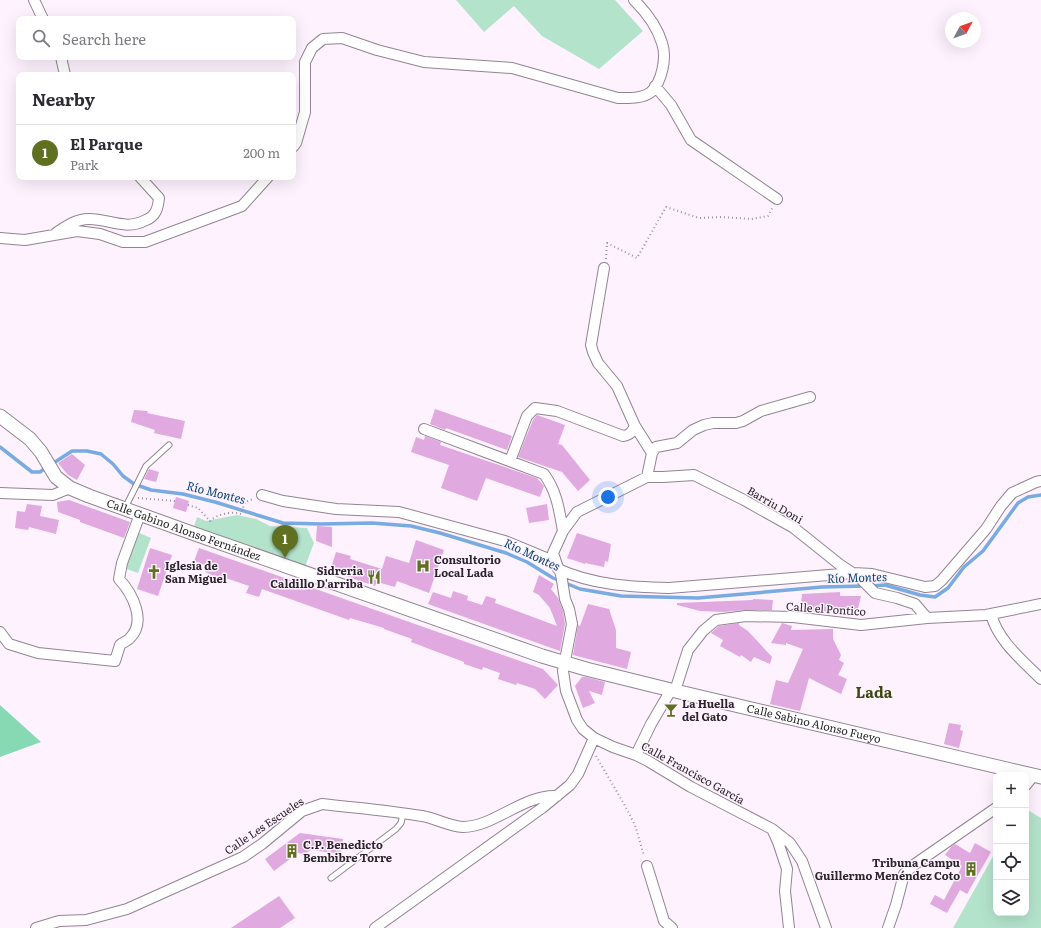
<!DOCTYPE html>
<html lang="en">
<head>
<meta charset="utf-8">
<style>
	:root { --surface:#fff; --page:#f2f2f3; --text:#2b2b33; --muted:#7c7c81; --line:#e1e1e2; --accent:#5f7120 }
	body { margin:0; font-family:Literata,serif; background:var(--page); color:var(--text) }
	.controls { position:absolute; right:12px; bottom:12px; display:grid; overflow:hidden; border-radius:8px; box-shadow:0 4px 16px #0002 }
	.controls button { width:36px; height:36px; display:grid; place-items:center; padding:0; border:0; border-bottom:1px solid var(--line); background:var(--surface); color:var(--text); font:20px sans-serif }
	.compass { position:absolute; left:945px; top:12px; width:36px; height:36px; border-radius:50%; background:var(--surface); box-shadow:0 4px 16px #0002; rotate:49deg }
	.you { position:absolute; left:608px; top:497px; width:14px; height:14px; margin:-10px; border:3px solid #fff; border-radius:50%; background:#1a73e8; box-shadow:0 0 0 6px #1a73e833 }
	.badge { display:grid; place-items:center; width:26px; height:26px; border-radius:50%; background:var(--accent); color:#fff; font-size:13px; font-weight:700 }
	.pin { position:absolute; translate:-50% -33px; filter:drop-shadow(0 1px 2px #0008) }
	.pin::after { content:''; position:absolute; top:21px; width:14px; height:12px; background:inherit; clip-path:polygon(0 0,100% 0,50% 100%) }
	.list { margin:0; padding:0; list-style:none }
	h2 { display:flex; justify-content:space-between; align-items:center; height:52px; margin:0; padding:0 16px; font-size:17px }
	h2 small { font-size:13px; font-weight:400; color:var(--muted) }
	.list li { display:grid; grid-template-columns:26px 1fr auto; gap:12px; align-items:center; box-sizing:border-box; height:56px; padding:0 16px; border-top:1px solid var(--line) }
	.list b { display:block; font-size:15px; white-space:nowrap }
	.list p { margin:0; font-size:13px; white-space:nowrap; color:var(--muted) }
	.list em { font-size:13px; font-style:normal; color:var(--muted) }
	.icon { flex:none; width:22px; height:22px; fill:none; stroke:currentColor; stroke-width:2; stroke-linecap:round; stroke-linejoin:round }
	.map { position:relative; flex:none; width:1041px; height:928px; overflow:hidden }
	.search { position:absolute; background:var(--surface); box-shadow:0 4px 16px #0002; left:16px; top:16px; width:280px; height:44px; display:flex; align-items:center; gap:10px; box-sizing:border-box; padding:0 14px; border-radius:8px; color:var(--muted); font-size:15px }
	.panel { position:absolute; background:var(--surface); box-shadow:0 4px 16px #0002; left:16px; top:72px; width:280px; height:108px; border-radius:8px }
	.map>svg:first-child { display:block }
</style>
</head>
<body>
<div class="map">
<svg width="1041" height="928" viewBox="0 0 1041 928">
	<rect width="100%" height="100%" fill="#fef2fe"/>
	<path fill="#b4e3cc" d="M456,0H615L643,31L599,69L542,36L514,6L484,32Z
		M237,515L256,519L270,526L307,528L314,543L303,572L192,533L197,517L206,521Z
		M137,532L151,538L138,573L124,568Z
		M1026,809L1041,818V928H953L996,851V913H1026Z"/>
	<path fill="#87d9b4" d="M0,705L41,742L0,757Z"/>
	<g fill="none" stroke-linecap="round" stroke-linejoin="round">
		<path stroke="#77abe1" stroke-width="3.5" d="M0,447L32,472H40L47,467
			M52,464L72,451H87L101,454L113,464L123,476L134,484L151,490L183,494L215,502L283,523L321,524L372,523L411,526L440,533L506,553L527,562L553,578L580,589L621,596L698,598L822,587L865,586
			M871,586L885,585L920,595L935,597L948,588L964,567L983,551L1018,503L1028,497L1041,495"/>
	</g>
	<path fill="#e0a9df" d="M435,409L512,436L507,450L446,428L445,430L430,424Z
		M134,410L148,411L147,413L185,421L181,439L154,433L155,430L131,422Z
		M537,415L565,425L558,444L562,445L590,480L578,491L562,472L518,457L533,420Z
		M425,436L441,442L440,445L537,478L544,486L540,497L486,478L477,501L441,488L449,465L411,452L416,437L424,440Z
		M72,454L85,465L77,480L68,475L58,463Z
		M149,469L159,472L156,482L144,479Z
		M176,497L189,501L186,512L173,508Z
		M69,500L130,522L124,538L80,522V520L58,512L57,502Z
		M27,504L42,506L40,516L59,520L56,534L29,527L28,530L15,528L17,511L25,512Z
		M547,504L549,520L529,523L526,508Z
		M317,526L332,527V547L316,541Z
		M577,533L611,544L608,562L605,561L604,567L585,563V564L567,558Z
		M416,540L444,550L429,593L397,581L395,587L377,582L375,586L330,571L336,552L351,556L350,559L382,569L386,556L409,563Z
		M150,548L172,555L158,596L137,589Z
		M199,548L543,669L558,685L545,699L535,689L517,683L516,685L498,679L500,673L483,667L482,670L464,664V662L411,642L412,639L384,629V628L350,618L349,620L262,589L259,597L246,593L249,586L220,576L219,578L205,572L207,566L194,561Z
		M539,575L554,584L551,589L558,598L563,611L565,624L560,651L428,604L433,592L451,598L453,591L468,596L467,600L482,605L486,596L496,599L495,603L557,626L550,608L539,595L533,592Z
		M840,592V596H861L857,613L800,611L802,594Z
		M753,599L773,600L772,610H746L724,612L700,611L677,605V603L753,600Z
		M588,604L609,609L616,630V648L631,652L627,669L573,655L578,625L580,626Z
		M739,623V625L748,631L772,657L770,664L754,657L751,662L741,655L740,657L720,646L723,640L711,633L719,626Z
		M782,623L792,626L791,630L833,629V639L841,655L839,660L844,663L838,675L847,679L841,694L809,678L800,711L770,704L776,680L788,683L803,649L786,643V645L771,643Z
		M582,677H586L605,682L602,695L589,691L595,703L583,708L575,686Z
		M949,723L961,725L960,730L963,731L959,748L944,744Z
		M300,833L343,839L341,854L311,850L305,854L298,853L274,871L265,859Z
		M975,843L991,852L967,894L960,890L947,913L930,904L935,895L944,900L962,866L945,855L951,847L955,844L970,853Z
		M279,896L295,918L280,928H231Z"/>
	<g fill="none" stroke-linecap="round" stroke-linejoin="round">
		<defs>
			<path id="service" d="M125,508L146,466L169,445
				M331,878L396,829L401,823L403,814"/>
			<path id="minor" d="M34,0L43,19
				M61,57L65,75
				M655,86L671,105L691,140L777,199
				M293,147L296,143L305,112V62L312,48L323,39L342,38L377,50L424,62L512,68L618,98C629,98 642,99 651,92C662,82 667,57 662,43C657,26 646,12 634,0
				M56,233C66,226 76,219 89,219C110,219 125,231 146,220C156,216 158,208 159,198L140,177
				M0,238L25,240L77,231L100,234L123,242H145L242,206L268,177
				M604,268L591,345L593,352L598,363L617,386L635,426L652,453
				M424,429L544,474C557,492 559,509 563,531
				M510,461L527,416L535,408L557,411L623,436C630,435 632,432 635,426
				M647,477L652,453L656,447L677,443L693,430L704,425L713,423H736L743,421L761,411L810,397
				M0,493L53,495L70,488
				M262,495L283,501L336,509L399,512L505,541L556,562
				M558,569C593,585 631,587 669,588L853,573L872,574L925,587L935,586L942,580L986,529L1001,506L1012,493L1036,482L1041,481
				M991,614C998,641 1022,660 1041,679
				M0,632L9,644L38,653L115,661L120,645C123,642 128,641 130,638C147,621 132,593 119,579L122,563L140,514
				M675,691L688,650L703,631L716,620L746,616L793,617L861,625L927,618L986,615L1041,604
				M636,755L651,724L671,690
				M1026,785L1034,775
				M773,831L778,842L787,869L785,891L789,928
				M647,866L664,921L672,928
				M36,928L59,921L86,920L127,909L243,857L262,844L302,811L322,804L331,805C361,808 392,811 422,816C435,818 448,826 463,827C494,827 524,794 557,796
				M375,928L542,808L570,785L578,774L594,738
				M826,928L802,861L790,843L772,829L691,787L648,761L636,755L613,747L594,738L583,729L577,720L566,691L563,671L572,624L569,609L565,599L561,574L557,565L553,553L563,531L577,512L647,477H663L694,475L744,500L794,528L839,564L860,578L875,593L897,598L915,604L927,618
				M888,928L896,905L904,874L915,864L996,808"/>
			<g id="tertiary">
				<path id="s1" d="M0,416L30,439L41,452L56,477L70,488L89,496L192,533L542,656L586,669L671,690L1041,777"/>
			</g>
		</defs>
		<use href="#service" stroke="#928592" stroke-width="7"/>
		<use href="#minor" stroke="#928592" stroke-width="12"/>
		<use href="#tertiary" stroke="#928592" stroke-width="15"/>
		<path stroke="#9b929b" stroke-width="2" stroke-dasharray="1 3" stroke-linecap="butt" d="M606,259L607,243L637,258L666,207L699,218L721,217L752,219L768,216L773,207
			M138,498L175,501
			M188,505L198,508L210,521C217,514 232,511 241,514L245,502L253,499
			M596,756L624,804L635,825L644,856"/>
		<use href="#service" stroke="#fff" stroke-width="5"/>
		<use href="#minor" stroke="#fff" stroke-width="10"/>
		<use href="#tertiary" stroke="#fff" stroke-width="13"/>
	</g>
	<defs>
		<symbol id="hospital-bare" viewBox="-9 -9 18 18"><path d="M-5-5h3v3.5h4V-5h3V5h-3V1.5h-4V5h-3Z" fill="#5f7120" stroke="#fef2fe" stroke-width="2.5" paint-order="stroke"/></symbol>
		<symbol id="church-bare" viewBox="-9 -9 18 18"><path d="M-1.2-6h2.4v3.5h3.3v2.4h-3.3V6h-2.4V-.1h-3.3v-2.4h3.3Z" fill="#5f7120" stroke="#fef2fe" stroke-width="2.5" paint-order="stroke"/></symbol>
		<symbol id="restaurant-bare" viewBox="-9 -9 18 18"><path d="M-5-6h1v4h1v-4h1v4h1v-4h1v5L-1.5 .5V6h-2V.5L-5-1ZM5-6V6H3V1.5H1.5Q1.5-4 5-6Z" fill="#5f7120" stroke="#fef2fe" stroke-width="2.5" paint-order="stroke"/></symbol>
		<symbol id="bar-bare" viewBox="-9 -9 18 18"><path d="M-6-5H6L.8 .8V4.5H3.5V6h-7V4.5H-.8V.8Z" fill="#5f7120" stroke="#fef2fe" stroke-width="2.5" paint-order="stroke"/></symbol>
		<symbol id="building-bare" viewBox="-9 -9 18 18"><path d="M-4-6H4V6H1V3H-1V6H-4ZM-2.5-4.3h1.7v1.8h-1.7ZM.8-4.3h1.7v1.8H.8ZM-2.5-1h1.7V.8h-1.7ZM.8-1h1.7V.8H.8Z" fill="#5f7120" stroke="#fef2fe" stroke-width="2.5" paint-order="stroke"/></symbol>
	</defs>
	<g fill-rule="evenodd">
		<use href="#hospital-bare" x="413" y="556" width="20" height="20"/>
		<use href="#church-bare" x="144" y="562" width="20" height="20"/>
		<use href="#restaurant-bare" x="364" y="567" width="20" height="20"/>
		<use href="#bar-bare" x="661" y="700" width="20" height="20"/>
		<use href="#building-bare" x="282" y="841" width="20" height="20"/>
		<use href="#building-bare" x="961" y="859" width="20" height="20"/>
	</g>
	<g text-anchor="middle" stroke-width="3" stroke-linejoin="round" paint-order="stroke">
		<g font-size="11" fill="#2a252a" stroke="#fef2fe">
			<text transform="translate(775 505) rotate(30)" y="4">Barriu Doni</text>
			<text dy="4" stroke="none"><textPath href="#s1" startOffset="223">Calle Gabino Alonso Fernández</textPath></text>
			<text transform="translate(826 609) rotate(4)" y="4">Calle el Pontico</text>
			<text dy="4" stroke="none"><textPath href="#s1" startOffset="883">Calle Sabino Alonso Fueyo</textPath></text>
			<text transform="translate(693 773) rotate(29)" y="4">Calle Francisco García</text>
			<text transform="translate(264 826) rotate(-34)" y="4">Calle Les Escueles</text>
		</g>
		<g font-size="11" font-weight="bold" fill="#2a252a" stroke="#fef2fe" text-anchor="start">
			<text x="434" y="564">Consultorio<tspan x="434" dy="13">Local Lada</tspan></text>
			<text x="165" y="570">Iglesia de<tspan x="165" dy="13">San Miguel</tspan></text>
			<text x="363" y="575" text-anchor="end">Sidreria<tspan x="363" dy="13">Caldillo D'arriba</tspan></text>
			<text x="682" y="708">La Huella<tspan x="682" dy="13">del Gato</tspan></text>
			<text x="303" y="849">C.P. Benedicto<tspan x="303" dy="13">Bembibre Torre</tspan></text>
			<text x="960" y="867" text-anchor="end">Tribuna Campu<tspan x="960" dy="13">Guillermo Menéndez Coto</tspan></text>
		</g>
		<g font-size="12" font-style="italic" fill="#074475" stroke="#fef2fe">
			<text transform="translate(216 493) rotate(14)" y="4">Río Montes</text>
			<text transform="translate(532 555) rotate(25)" y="4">Río Montes</text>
			<text transform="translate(857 578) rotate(-2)" y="4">Río Montes</text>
		</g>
		<g font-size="15" font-weight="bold" fill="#3b4810" stroke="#fef2fe">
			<text x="874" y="698">Lada</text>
		</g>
	</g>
</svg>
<div class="controls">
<button>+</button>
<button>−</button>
<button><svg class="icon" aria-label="locate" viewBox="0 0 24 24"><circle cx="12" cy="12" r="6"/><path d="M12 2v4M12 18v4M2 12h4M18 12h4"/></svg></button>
<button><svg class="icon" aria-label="layers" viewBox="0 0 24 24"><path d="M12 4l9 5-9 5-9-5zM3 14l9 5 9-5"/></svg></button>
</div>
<svg class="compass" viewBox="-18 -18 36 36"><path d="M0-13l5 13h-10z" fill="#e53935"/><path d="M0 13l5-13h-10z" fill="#7c7c81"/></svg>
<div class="you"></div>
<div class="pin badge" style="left:285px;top:558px">1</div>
<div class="search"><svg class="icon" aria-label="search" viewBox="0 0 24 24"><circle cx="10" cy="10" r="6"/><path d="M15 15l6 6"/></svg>Search here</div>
<section class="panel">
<h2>Nearby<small></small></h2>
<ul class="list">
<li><span class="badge">1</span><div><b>El Parque</b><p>Park</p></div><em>200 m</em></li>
</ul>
</section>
</div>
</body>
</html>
